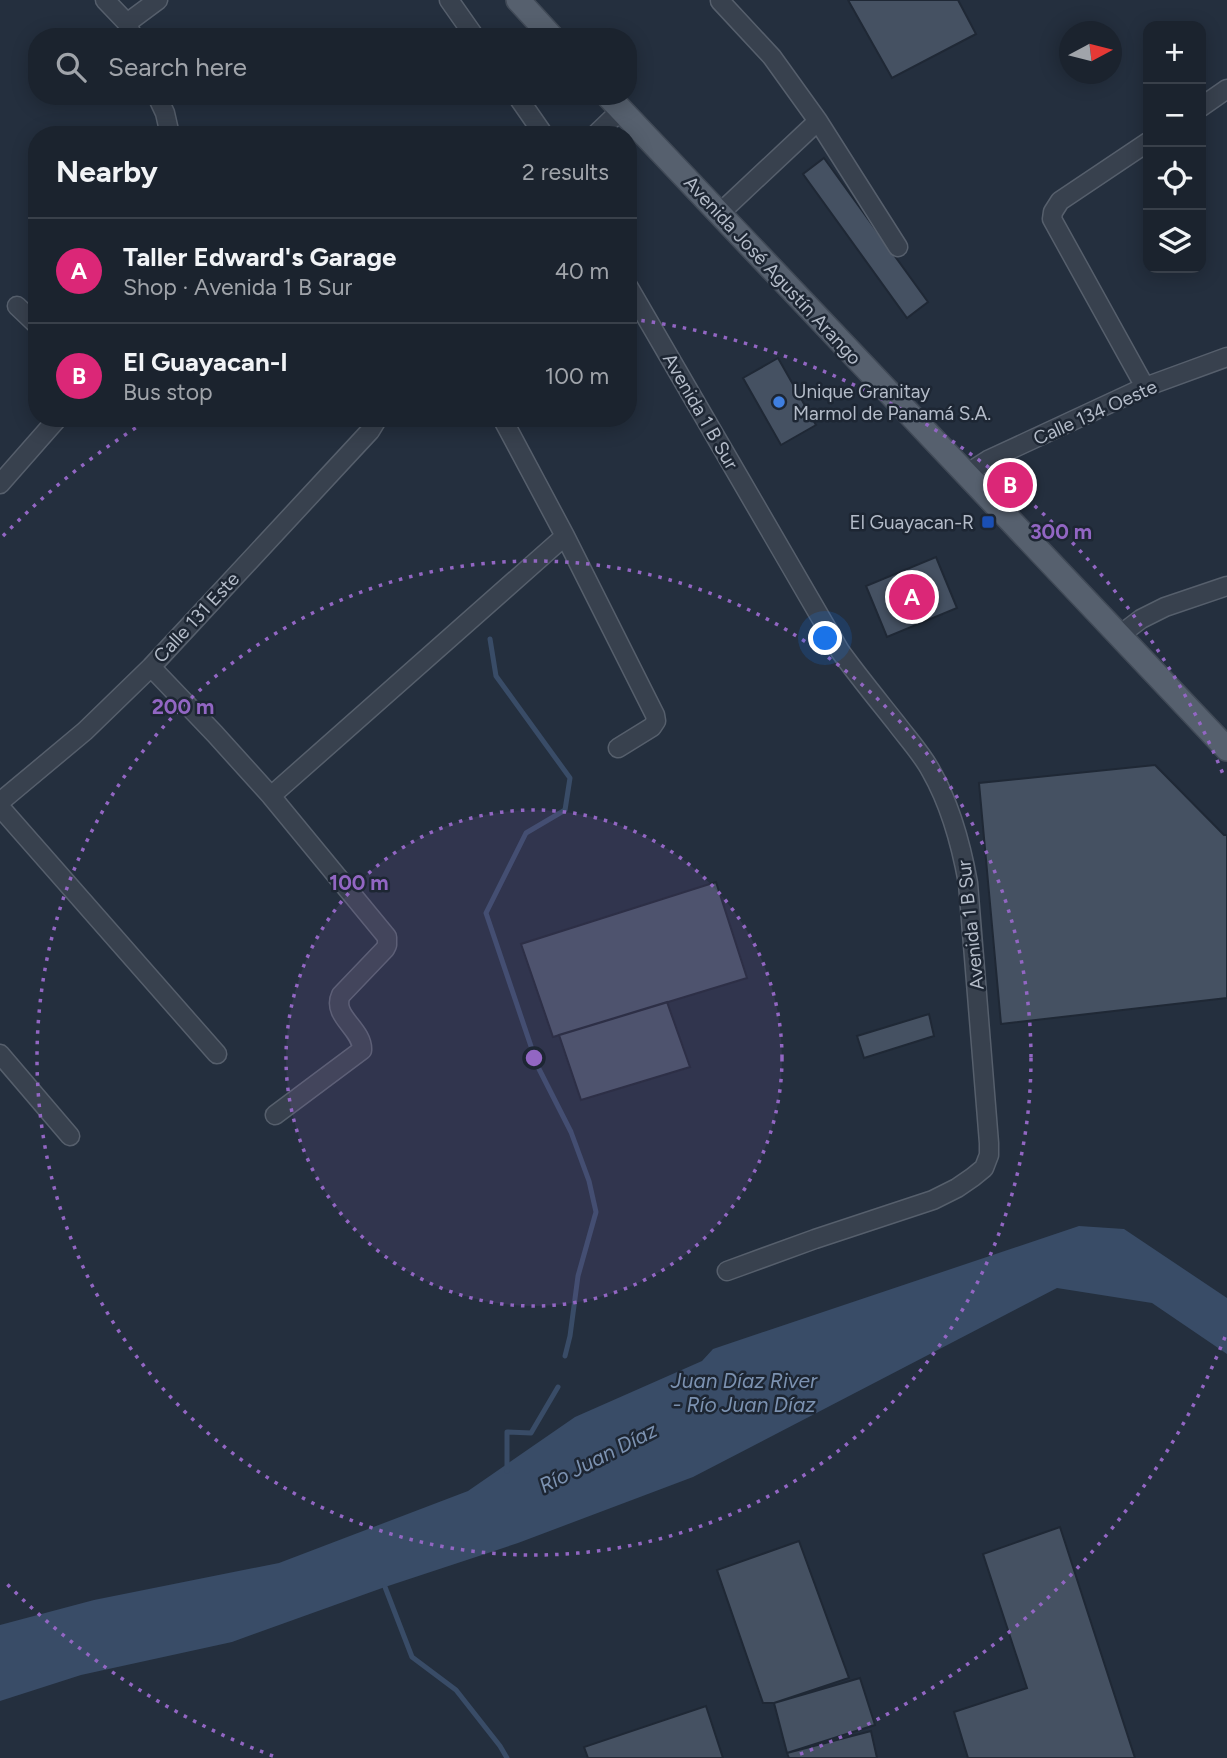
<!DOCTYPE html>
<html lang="en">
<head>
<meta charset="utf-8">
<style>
	:root { --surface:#1b232e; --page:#242b36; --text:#f1f3f6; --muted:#a0a4aa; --line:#39404a; --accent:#db2777 }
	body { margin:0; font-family:Figtree,sans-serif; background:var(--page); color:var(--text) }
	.controls { position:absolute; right:21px; top:21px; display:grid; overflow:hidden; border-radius:14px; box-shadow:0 4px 18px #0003 }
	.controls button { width:63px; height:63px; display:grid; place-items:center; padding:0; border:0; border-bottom:2px solid var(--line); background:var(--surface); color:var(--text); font:35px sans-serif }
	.compass { position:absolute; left:1059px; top:21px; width:63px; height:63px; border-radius:50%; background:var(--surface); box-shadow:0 4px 18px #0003; rotate:83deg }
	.you { position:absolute; left:826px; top:639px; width:24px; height:24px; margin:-18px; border:5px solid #fff; border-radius:50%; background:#1a73e8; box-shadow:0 0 0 10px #1a73e833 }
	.badge { display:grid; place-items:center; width:46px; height:46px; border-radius:50%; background:var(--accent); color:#fff; font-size:23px; font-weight:700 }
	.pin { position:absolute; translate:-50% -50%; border:4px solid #fff; box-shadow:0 2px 7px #0006 }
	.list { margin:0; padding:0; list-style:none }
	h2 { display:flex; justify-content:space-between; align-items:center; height:91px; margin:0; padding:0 28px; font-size:30px }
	h2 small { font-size:23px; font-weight:400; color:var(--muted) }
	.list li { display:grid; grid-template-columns:46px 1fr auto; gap:21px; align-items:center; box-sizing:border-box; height:105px; padding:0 28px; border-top:2px solid var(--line) }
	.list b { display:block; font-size:26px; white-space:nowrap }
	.list p { margin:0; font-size:23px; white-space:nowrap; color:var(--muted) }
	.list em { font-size:23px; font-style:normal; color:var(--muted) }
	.icon { flex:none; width:38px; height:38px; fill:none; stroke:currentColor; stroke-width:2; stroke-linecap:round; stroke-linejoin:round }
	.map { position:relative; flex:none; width:1227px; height:1758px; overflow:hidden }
	.search { position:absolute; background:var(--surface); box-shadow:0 4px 18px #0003; left:28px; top:28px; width:609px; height:77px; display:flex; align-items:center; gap:18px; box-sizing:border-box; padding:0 24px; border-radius:28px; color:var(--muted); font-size:26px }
	.panel { position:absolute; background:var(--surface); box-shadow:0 4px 18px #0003; left:28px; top:126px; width:609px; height:301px; border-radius:28px }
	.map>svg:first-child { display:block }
</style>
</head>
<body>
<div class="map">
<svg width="1227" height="1758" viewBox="0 0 1227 1758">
	<rect width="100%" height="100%" fill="#242f3e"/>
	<path fill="#394c67" d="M1079,1226L1124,1229L1227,1298V1354L1152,1303L1057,1288L693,1477L518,1543L385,1587L232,1642L81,1675L0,1701V1625L94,1600L279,1563L468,1491L575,1417L702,1361L713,1349Z"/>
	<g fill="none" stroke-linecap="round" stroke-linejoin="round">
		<path stroke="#394c67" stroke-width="5" d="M490,639L496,676L570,778L565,810L526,833L486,913L538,1067L571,1132L589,1181L596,1212L578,1276L570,1336L565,1356
			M507,1471V1432L531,1433L558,1387
			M385,1587L412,1657L456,1690L500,1746L507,1758"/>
	</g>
	<path fill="#455162" stroke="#1f2835" stroke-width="2" d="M848,0H958L976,34L892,78Z
		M824,158L928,302L907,318L803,174Z
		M778,358L816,425L781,445L743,378Z
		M936,557L957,608L887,637L866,586Z
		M1155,765L1224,835H1227V998L1001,1024L979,783Z
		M716,882L747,978L553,1037L521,944Z
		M667,1002L690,1067L581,1100L559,1035Z
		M929,1014L934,1036L864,1058L857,1036Z
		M1060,1527L1135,1758H968L954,1712L1027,1688L983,1554Z
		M799,1541L849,1678L774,1703H763L717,1570Z
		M860,1678L875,1725L787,1753L774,1703Z
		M706,1706L723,1758H588L584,1747Z
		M871,1731L877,1758H789L787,1753Z"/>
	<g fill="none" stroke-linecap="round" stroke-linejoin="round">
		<defs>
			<path id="minor" d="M105,0L127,23L133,37
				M449,0L475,37
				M720,1L772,57L818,121L898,247
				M127,23L158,0
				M157,96L165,113L170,135
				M517,96L544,135
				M1201,107L1227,89
				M595,135L621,110
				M720,213L818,121
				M628,286L840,651C858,676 877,699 896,723C908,739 922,754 931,771C951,806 961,844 968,883L989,1143V1155L984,1168L973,1177L957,1188L933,1200L815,1239L727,1271
				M17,306L37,325
				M1145,387L1052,219L1053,212L1060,201L1148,142
				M502,418L565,536L655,715L656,721L652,727L618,748
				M966,474L988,460L1145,387L1227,357
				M0,484L58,418
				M1120,635L1141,619L1165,607L1227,586
				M151,667L215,734L271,796L387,937V945L385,949L341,995C331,1016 363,1029 362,1050L275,1115
				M271,796L565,536
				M0,802L85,731L151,667L370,431L378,418
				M0,807L217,1054
				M0,1054L70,1136"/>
			<path id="major" d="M518,0L552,37
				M608,96L1227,749"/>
		</defs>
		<use href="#minor" stroke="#565f6c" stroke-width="21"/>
		<use href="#major" stroke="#414a57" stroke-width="26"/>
		<use href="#minor" stroke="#38414e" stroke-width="18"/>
		<use href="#major" stroke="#56606e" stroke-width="23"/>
	</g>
	<circle cx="534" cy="1058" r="248" fill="#9266c3" fill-opacity=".12"/>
	<g fill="none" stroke="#9266c3" stroke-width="3.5" stroke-dasharray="3.5 7">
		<circle cx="534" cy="1058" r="248"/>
		<circle cx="534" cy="1058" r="497"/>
		<path d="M1225 1337A745 745 0 0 1 795 1756M273 1756A745 745 0 0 1 3 1580M3 536A745 745 0 0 1 150 419M631 319A745 745 0 0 1 1225 779"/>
	</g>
	<circle fill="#3f7fe0" stroke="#1d2633" stroke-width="2.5" cx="779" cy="402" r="7"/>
	<rect fill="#1a4fb4" stroke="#1d2633" stroke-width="2.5" x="981" y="515" width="14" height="14" rx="3.5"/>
	<g text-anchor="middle" stroke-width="5" stroke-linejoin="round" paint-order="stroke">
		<g font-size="19" fill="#b4bcc9" stroke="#1d2633">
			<text transform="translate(773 270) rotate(47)" y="7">Avenida José Agustín Arango</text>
			<text transform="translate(701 411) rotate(60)" y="7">Avenida 1 B Sur</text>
			<text transform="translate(1095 412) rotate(-24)" y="7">Calle 134 Oeste</text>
			<text transform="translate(196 617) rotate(-47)" y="7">Calle 131 Este</text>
			<text transform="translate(970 925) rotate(-96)" y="7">Avenida 1 B Sur</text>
		</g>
		<g font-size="19" fill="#b4bcc9" stroke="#1d2633" text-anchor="start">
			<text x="793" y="398">Unique Granitay<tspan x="793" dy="22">Marmol de Panamá S.A.</tspan></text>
			<text x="974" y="529" text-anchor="end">El Guayacan-R</text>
		</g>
		<g font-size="21" font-style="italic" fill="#7c92b1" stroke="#1d2633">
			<text x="744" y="1388">Juan Díaz River<tspan x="744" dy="24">- Río Juan Díaz</tspan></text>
			<text transform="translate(598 1458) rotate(-27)" y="7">Río Juan Díaz</text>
		</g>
	</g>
	<circle cx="534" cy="1058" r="10" fill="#9266c3" stroke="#1d2633" stroke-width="3.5"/>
	<g font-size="21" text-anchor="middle" font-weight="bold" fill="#9266c3" stroke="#1d2633" stroke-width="5" stroke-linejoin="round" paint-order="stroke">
		<text x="1061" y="539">300 m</text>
		<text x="183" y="714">200 m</text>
		<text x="359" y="890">100 m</text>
	</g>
</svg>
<div class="controls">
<button>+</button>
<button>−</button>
<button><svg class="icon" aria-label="locate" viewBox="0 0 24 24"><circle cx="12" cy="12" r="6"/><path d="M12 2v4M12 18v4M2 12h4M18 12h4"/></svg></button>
<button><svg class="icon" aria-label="layers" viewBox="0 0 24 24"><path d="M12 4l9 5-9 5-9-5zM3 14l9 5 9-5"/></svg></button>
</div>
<svg class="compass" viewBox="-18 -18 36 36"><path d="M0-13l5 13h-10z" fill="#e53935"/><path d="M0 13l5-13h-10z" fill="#a0a4aa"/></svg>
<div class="you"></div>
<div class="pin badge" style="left:912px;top:597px">A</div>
<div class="pin badge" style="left:1010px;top:485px">B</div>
<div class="search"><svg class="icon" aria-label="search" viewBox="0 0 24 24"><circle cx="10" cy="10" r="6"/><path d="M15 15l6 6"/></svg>Search here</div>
<section class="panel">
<h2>Nearby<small>2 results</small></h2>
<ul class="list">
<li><span class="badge">A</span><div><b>Taller Edward's Garage</b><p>Shop · Avenida 1 B Sur</p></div><em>40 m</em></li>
<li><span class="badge">B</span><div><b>El Guayacan-I</b><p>Bus stop</p></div><em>100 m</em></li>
</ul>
</section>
</div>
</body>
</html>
